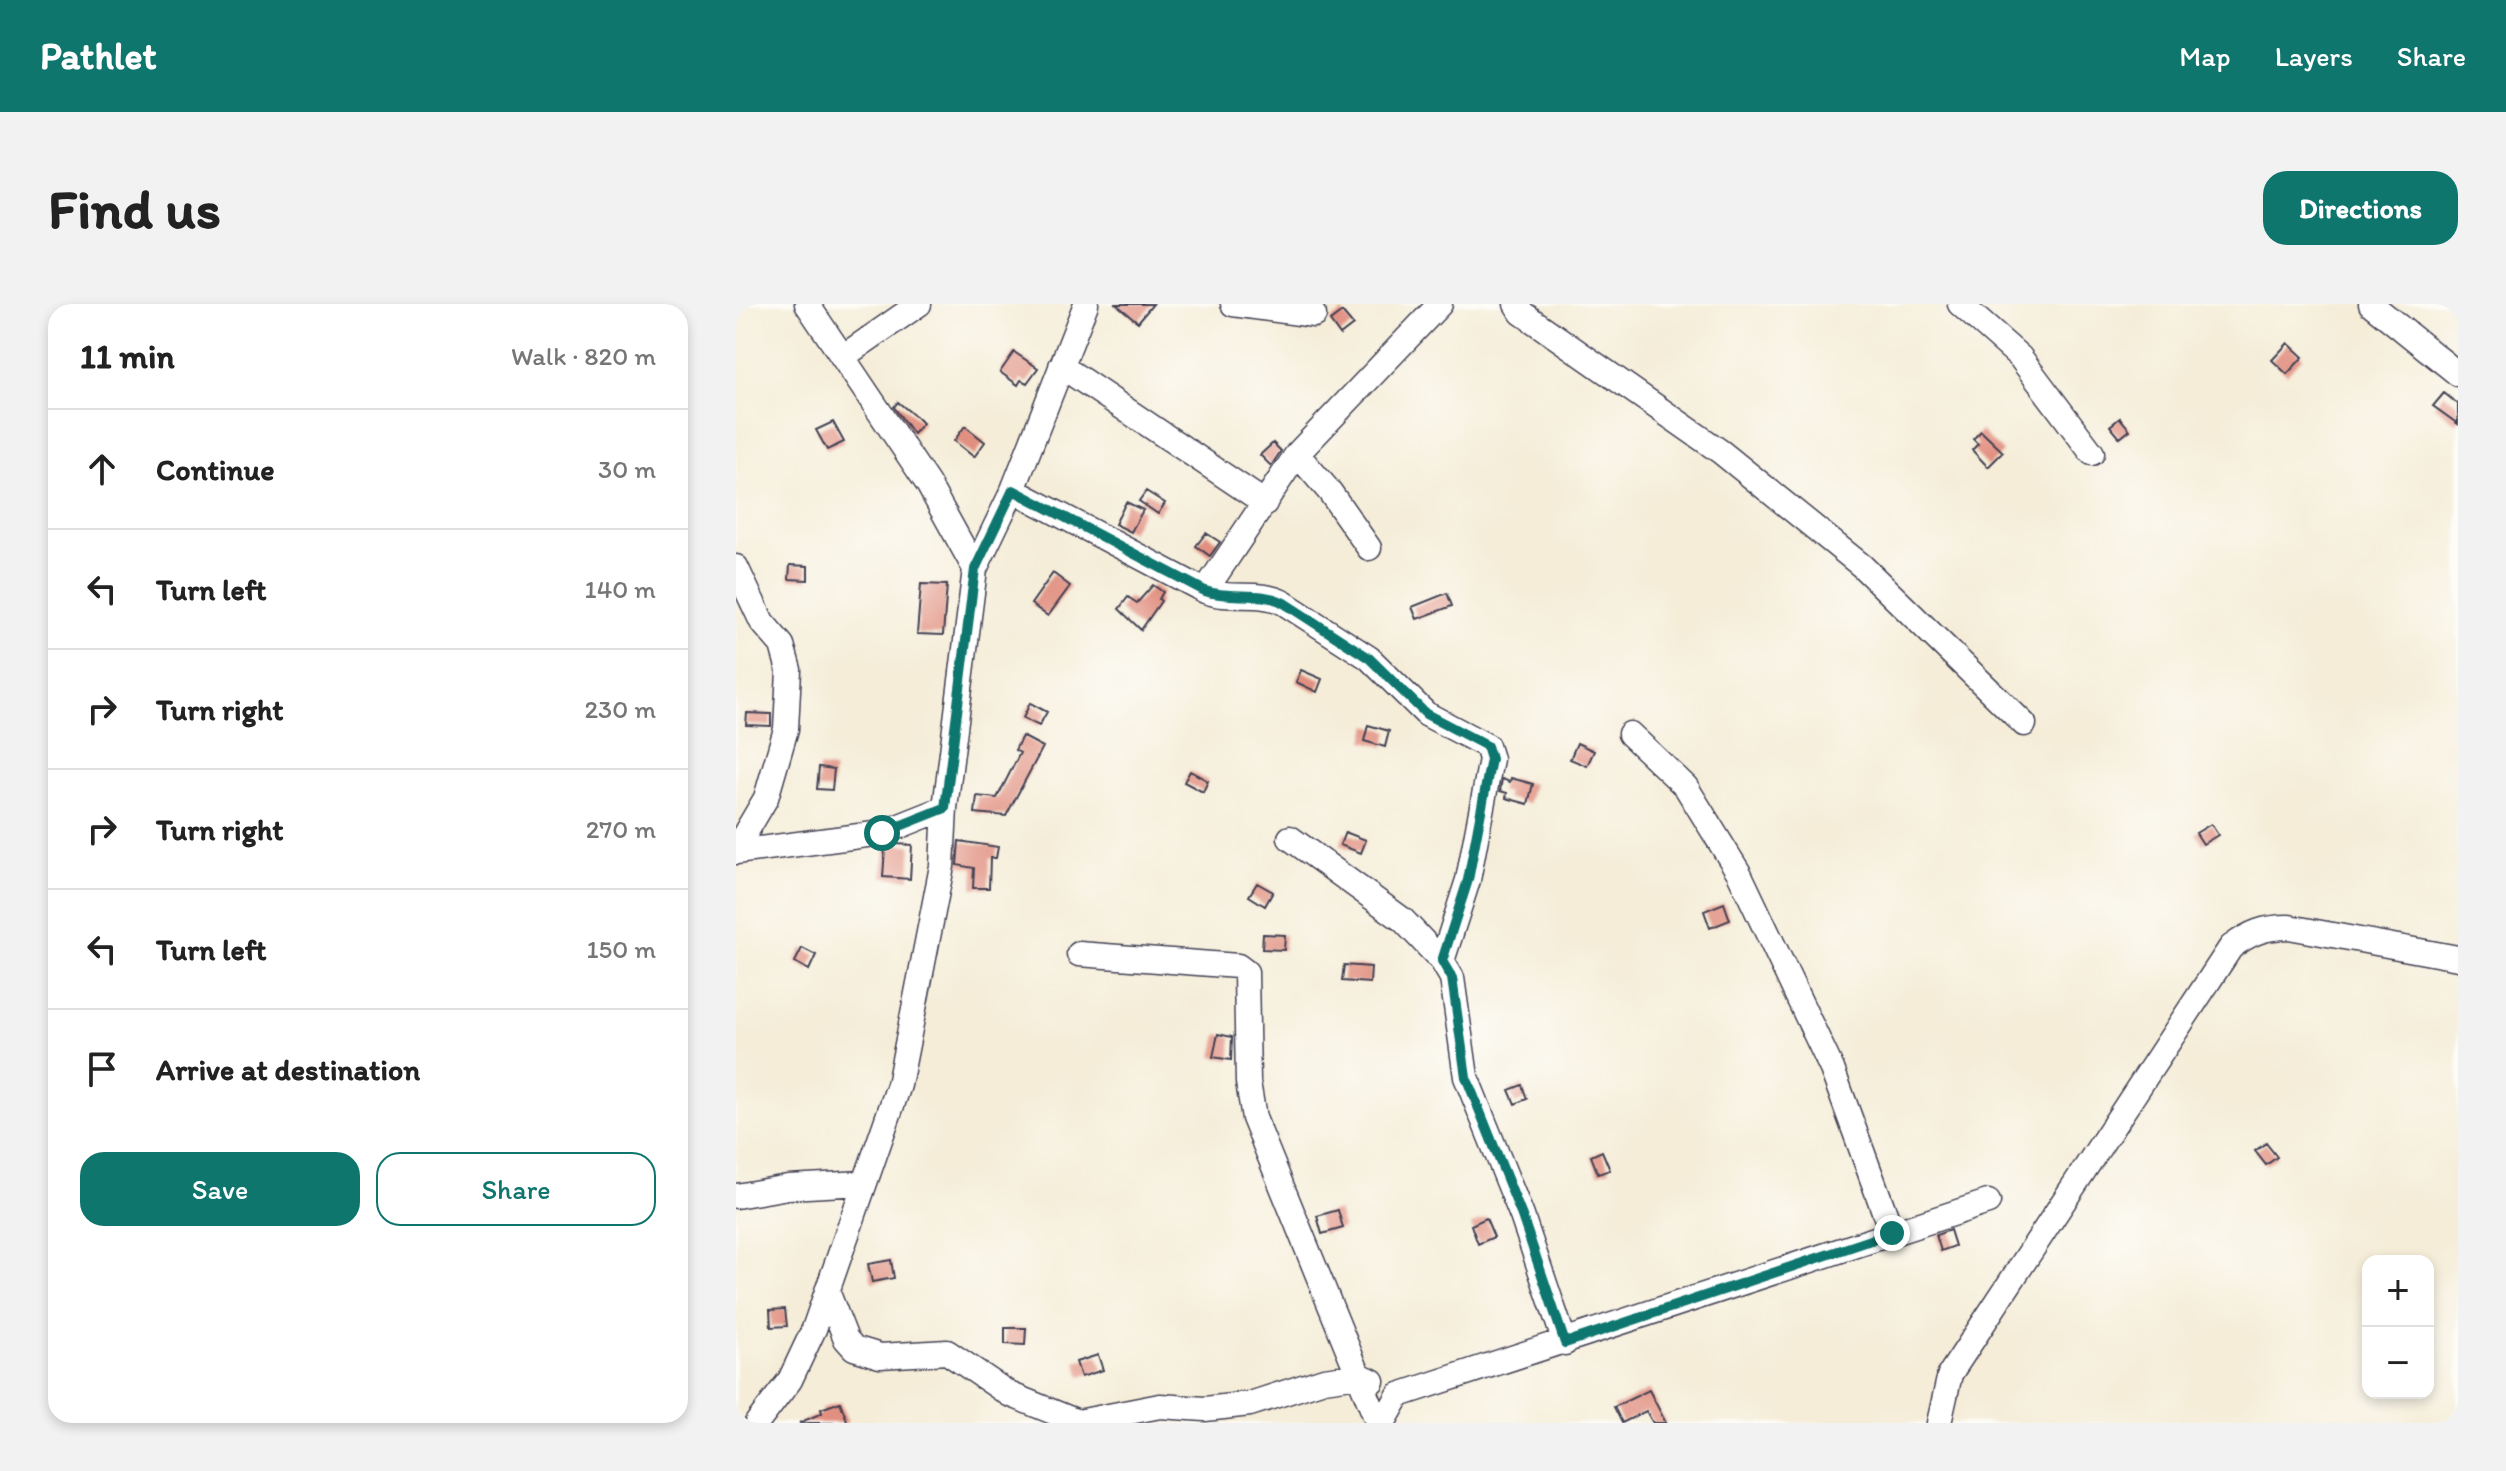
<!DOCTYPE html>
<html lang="en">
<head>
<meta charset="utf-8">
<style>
	:root { --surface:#fff; --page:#f2f2f2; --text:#222; --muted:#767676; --line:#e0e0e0; --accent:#0f766e }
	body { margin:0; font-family:Itim,sans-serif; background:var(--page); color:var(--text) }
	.controls { position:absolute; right:24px; bottom:24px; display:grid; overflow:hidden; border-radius:16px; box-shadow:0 4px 12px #0003 }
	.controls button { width:72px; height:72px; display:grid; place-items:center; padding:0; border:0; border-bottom:2px solid var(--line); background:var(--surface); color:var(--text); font:40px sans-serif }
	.stop { position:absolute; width:24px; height:24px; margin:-18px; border:6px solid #0f766e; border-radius:50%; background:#fff }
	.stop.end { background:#0f766e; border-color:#fff; box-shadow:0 2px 8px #0008 }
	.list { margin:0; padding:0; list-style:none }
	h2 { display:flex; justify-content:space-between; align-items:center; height:104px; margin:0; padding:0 32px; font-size:34px }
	h2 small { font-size:26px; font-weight:400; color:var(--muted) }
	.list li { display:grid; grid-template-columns:52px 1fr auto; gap:24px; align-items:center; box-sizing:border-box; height:120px; padding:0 32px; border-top:2px solid var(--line) }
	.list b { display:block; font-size:30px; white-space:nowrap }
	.list em { font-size:26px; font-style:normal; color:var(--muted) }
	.actions { display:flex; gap:16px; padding:24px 32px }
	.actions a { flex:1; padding:18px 0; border:2px solid var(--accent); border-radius:24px; text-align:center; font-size:28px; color:var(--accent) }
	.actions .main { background:var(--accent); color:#fff }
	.icon { flex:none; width:44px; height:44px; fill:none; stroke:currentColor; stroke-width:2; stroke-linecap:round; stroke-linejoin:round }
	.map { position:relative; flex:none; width:1722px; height:1119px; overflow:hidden; border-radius:24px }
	header { display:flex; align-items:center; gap:48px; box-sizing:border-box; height:112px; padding:0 40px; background:var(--accent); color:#fff }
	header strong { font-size:38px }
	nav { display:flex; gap:44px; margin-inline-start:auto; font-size:28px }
	.intro { display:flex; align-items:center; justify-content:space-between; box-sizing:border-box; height:192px; padding:0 48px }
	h1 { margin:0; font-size:56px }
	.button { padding:20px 36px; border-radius:24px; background:var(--accent); color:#fff; font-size:28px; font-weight:700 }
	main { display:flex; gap:48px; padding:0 48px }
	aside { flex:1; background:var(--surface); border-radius:24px; box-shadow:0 4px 12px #0003 }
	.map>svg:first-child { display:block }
</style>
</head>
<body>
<header>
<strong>Pathlet</strong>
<nav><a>Map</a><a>Layers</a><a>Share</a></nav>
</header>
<div class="intro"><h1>Find us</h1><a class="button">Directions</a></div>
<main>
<aside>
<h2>11 min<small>Walk · 820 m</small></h2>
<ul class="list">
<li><svg class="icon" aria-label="ahead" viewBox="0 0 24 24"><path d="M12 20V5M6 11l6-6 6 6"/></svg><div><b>Continue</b></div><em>30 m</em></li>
<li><svg class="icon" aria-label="left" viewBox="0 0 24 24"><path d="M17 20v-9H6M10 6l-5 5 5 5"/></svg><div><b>Turn left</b></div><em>140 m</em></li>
<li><svg class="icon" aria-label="right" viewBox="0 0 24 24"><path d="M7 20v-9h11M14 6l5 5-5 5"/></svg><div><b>Turn right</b></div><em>230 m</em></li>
<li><svg class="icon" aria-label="right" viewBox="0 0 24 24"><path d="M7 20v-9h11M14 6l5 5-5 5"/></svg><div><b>Turn right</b></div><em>270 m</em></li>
<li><svg class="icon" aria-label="left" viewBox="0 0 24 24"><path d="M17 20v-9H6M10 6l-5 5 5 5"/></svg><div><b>Turn left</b></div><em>150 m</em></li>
<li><svg class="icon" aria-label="arrive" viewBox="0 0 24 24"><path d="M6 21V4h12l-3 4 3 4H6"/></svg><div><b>Arrive at destination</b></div></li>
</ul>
<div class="actions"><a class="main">Save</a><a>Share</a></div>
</aside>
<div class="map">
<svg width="1722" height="1119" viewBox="0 0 1722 1119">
	<rect width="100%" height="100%" fill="#fdfcf7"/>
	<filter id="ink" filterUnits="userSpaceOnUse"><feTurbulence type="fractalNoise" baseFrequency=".0125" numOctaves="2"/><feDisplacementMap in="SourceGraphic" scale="16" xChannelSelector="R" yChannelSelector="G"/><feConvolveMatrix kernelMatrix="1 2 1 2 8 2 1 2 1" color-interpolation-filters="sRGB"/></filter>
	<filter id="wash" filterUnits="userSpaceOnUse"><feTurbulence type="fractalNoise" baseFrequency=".006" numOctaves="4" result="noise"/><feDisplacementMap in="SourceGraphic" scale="32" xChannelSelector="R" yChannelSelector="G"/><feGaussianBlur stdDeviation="1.8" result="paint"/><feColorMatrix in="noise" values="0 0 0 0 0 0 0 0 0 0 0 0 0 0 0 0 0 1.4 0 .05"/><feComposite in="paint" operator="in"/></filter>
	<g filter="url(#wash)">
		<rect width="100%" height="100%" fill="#f5edd8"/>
		<g id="blocks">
			<path fill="#e18f80" d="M380,0H417L402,18Z
				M606,8L617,21L604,31L594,17Z
				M1552,39L1567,53L1551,70L1536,56Z
				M278,48L302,64L291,79L285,76L282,81L264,68Z
				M1708,89L1722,100V120L1697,102Z
				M162,98L187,119L177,130L158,103Z
				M1384,114L1394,126L1384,134L1374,122Z
				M97,118L108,138L91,146L80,126Z
				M229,122L249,138L238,153L218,137Z
				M1245,127L1267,148L1252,163L1236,146L1242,140L1237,135Z
				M537,139L545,147L535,162L524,151Z
				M410,187L429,199L422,210L403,197Z
				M390,198L407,206L395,228L379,220Z
				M470,229L484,238L474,252L460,242Z
				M54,261L72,262V276L53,275Z
				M317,269L334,282L312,312L295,300Z
				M185,280L211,281L207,331L181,330Z
				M417,281L427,288L423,295L425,297L405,326L383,305L392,293L401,299Z
				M711,289L716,302L681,315L676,303Z
				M565,366L586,375L581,388L560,378Z
				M294,399L311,408L303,422L287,414Z
				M11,409L35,410V422L10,421Z
				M632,421L653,427L649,443L628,437Z
				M286,432L307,443L270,512L239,509L241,492L261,494L284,449L279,446Z
				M841,439L858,447L851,462L834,455Z
				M83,463L98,465L96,486L81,485Z
				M454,467L472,477L467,488L448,478Z
				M775,474L797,480L792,500L770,494L771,489L764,487L766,475L774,478Z
				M1475,520L1482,531L1467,540L1460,529Z
				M609,528L630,536L625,549L604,541Z
				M223,537L262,543L260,554H254L253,584H237L238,564L221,561Z
				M159,540L176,541L174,575L147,573L149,544Z
				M521,579L537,588L529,602L513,592Z
				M988,599L994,616L974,624L968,607Z
				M527,630L549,631L548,646L526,645Z
				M66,644L80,651L73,666L59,658Z
				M608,661L635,663L634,679L606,677Z
				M482,730L496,733L495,756L477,753Z
				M786,781L791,795L779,800L773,786Z
				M1530,839L1541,853L1530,861L1519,847Z
				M866,847L874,866L862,870L855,852Z
				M602,906L607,924L586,930L581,912Z
				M750,914L758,933L742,940L735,921Z
				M1214,926L1219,942L1205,947L1200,931Z
				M155,956L158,974L136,978L132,960Z
				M49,1005L51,1022L35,1023L34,1006Z
				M269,1024H290L289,1041L269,1040Z
				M362,1051L367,1066L345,1073L340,1058Z
				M913,1086L930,1119H917L910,1107L886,1119L878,1103Z
				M104,1098L112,1119H63L86,1109L85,1105Z"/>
		</g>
	</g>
	<g filter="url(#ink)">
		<use href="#blocks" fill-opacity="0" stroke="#424053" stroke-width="2"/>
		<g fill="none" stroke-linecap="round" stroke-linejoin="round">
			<defs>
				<path id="minor" d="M71,0L192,180L239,265
					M497,0L578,11
					M780,0L786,9L985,148L1126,262L1288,420
					M1224,0L1284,53L1356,149
					M1635,0L1722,70
					M108,52L183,0
					M325,62L529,199
					M561,150L594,188L633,244
					M277,186L469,287C495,297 524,286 548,299L633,354L690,410L751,442L755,455L732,576L706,657
					M0,263L26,318L46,341L53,366L50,425L30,494L0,545
					M469,287L561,150L704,0
					M894,430L950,483L1003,569L1096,765L1156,929
					M554,534L667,616L706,657L716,674L730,773L786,912L829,1039
					M0,548L146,529L209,504
					M343,650L502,662L510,668L512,778L518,814L642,1119
					M0,892L52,883L127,879
					M91,987L110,1035L118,1044L144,1052L211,1048L273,1090L342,1118L424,1102L469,1105L514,1100L588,1076L623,1071L636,1077
					M21,1119L54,1076L78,1025L163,781L206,562L209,504L239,265L277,186L350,0
					M647,1119L663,1091L1252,898
					M1203,1119L1214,1070L1495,643C1514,629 1528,623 1553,623L1722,654"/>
			</defs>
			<use href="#minor" stroke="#424053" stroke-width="27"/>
			<use href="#minor" stroke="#fff" stroke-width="24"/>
		</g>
	</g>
	<g fill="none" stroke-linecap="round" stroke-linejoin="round" filter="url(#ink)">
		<path stroke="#0f766e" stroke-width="10" d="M146,529L209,504L239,265L277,186L469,287C495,296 524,286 548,299L633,354L690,410L751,442L755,455L732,576L706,657L716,674L730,773L786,912L829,1039L1156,929"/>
	</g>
</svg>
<div class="controls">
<button>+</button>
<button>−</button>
</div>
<div class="stop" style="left:146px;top:529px"></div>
<div class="stop end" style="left:1156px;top:929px"></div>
</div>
</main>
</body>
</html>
